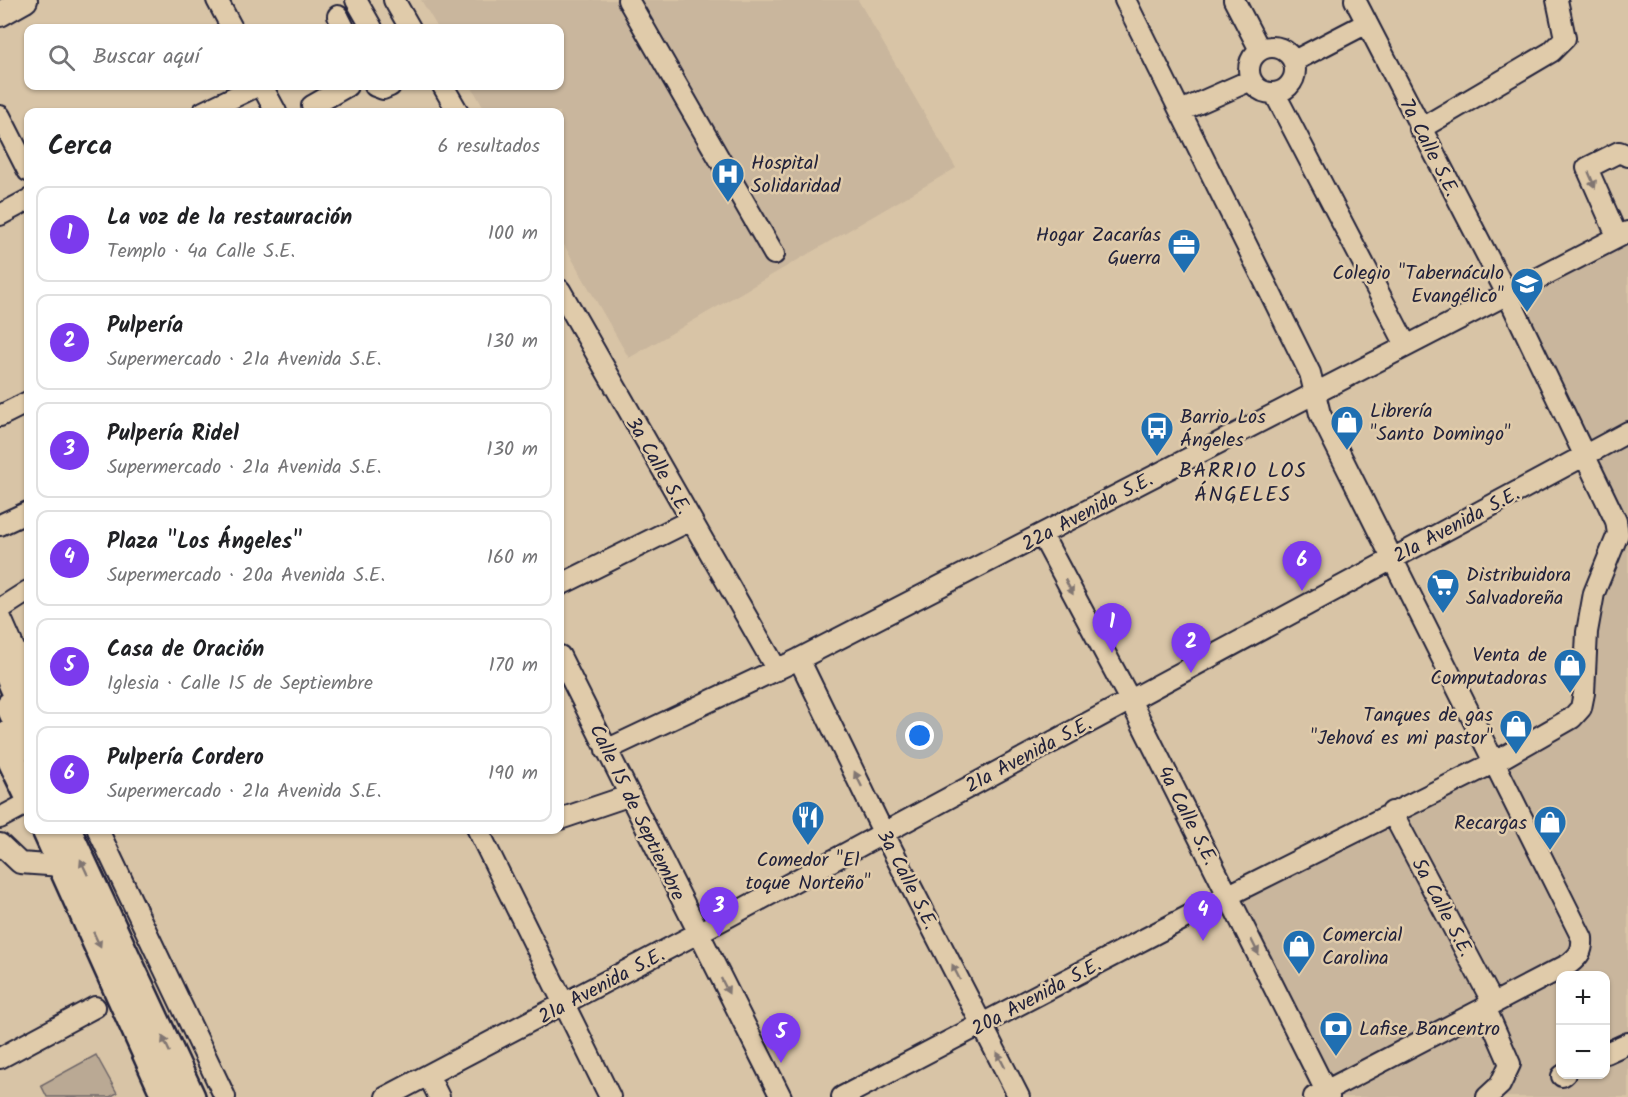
<!DOCTYPE html>
<html lang="es">
<head>
<meta charset="utf-8">
<style>
	:root { --surface:#fff; --page:#f2f2f2; --text:#202124; --muted:#757577; --line:#e0e0e0; --accent:#7c3aed }
	body { margin:0; font-family:Kalam,sans-serif; background:var(--page); color:var(--text) }
	.controls { position:absolute; right:18px; bottom:18px; display:grid; overflow:hidden; border-radius:12px; box-shadow:0 2px 4px #0004 }
	.controls button { width:54px; height:54px; display:grid; place-items:center; padding:0; border:0; border-bottom:2px solid var(--line); background:var(--surface); color:var(--text); font:30px sans-serif }
	.you { position:absolute; left:920px; top:736px; width:21px; height:21px; margin:-15px; border:4px solid #fff; border-radius:50%; background:#1a73e8; box-shadow:0 0 0 9px #1a73e833 }
	.badge { display:grid; place-items:center; width:39px; height:39px; border-radius:50%; background:var(--accent); color:#fff; font-size:20px; font-weight:700 }
	.pin { position:absolute; translate:-50% -50px; filter:drop-shadow(0 2px 3px #0008) }
	.pin::after { content:''; position:absolute; top:32px; width:21px; height:18px; background:inherit; clip-path:polygon(0 0,100% 0,50% 100%) }
	.list { margin:0; padding:0; list-style:none }
	h2 { display:flex; justify-content:space-between; align-items:center; height:78px; margin:0; padding:0 24px; font-size:26px }
	h2 small { font-size:20px; font-weight:400; color:var(--muted) }
	.list li { display:grid; grid-template-columns:39px 1fr auto; gap:18px; align-items:center; box-sizing:border-box; height:96px; margin:0 12px 12px; padding:0 12px; border:2px solid var(--line); border-radius:12px }
	.list b { display:block; font-size:22px; white-space:nowrap }
	.list p { margin:0; font-size:20px; white-space:nowrap; color:var(--muted) }
	.list em { font-size:20px; font-style:normal; color:var(--muted) }
	.icon { flex:none; width:33px; height:33px; fill:none; stroke:currentColor; stroke-width:2; stroke-linecap:round; stroke-linejoin:round }
	.map { position:relative; flex:none; width:1628px; height:1097px; overflow:hidden }
	.search { position:absolute; background:var(--surface); box-shadow:0 2px 4px #0004; left:24px; top:24px; width:540px; height:66px; display:flex; align-items:center; gap:15px; box-sizing:border-box; padding:0 21px; border-radius:12px; color:var(--muted); font-size:22px }
	.panel { position:absolute; background:var(--surface); box-shadow:0 2px 4px #0004; left:24px; top:108px; width:540px; height:726px; border-radius:12px }
	.map>svg:first-child { display:block }
</style>
</head>
<body>
<div class="map">
<svg width="1628" height="1097" viewBox="0 0 1628 1097">
	<rect width="100%" height="100%" fill="#d8c4a6"/>
	<filter id="ink" filterUnits="userSpaceOnUse"><feTurbulence type="fractalNoise" baseFrequency=".0167" numOctaves="2"/><feDisplacementMap in="SourceGraphic" scale="12" xChannelSelector="R" yChannelSelector="G"/><feConvolveMatrix kernelMatrix="1 2 1 2 8 2 1 2 1" color-interpolation-filters="sRGB"/></filter>
	<g filter="url(#ink)">
		<path fill="#c9b69d" fill-rule="evenodd" d="M421,0H858L956,168L629,358L560,238V112H486L471,86H560V28H438Z
			M1628,232V1097H1314L1326,1091L1229,895L1572,718L1587,632L1618,534L1507,294ZM1560,976H1606V1074H1560Z"/>
		<path fill="#baa994" stroke="#6e6668" stroke-width="1.5" d="M96,1055L117,1093L110,1097H47L41,1085Z"/>
		<g fill="none" stroke-linecap="round" stroke-linejoin="round">
			<defs>
				<path id="minor" d="M217,0L232,28
					M356,0L372,28
					M394,0L410,28
					M628,0L774,254
					M1125,0L1310,373L1320,414L1582,938C1583,951 1579,956 1569,964L1314,1097
					M1234,0L1260,50
					M338,16L344,28
					M1249 70a23 23 0 1 1 46 0a23 23 0 1 1-46 0Z
					M1294,61L1367,23
					M262,86L276,112
					M375,86L383,89L390,86
					M443,86L458,112
					M1275,94L1406,345
					M312,106L347,86
					M1181,111L1251,80
					M203,112L257,86
					M0,116L28,171
					M1420,129L1551,52L1565,38L1557,0
					M0,215L28,200
					M1617,236L1587,168L1619,152L1628,156
					M560,290L777,670
					M0,416L28,402
					M0,525L28,512
					M1042,535L1130,700L1329,1097
					M560,585L691,520
					M0,609L28,591
					M0,616L28,680
					M560,656L781,1097
					M799,659L883,832L1019,1097
					M606,750L799,659L1628,232
					M1392,812L1493,1003
					M0,818L28,803
					M560,819L628,796
					M98,830L225,1097
					M478,830L610,1097
					M0,844L20,863L62,866
					M1485,1007L1510,1064L1500,1085L1487,1097
					M1606,1053L1628,1043
					M0,1058L95,1007
					M428,1075L439,1097
					M1562,1076L1565,1074
					M386,1097L698,933L1628,432
					M842,1097L1229,895L1495,762L1572,718L1581,708L1584,693L1587,632L1594,593L1618,534L1616,521L1507,294L1355,0"/>
				<path id="major" d="M0,14L25,0"/>
				<path id="highway" d="M0,644L8,673L28,719
					M10,706L28,746
					M0,736L28,794
					M46,830L166,1097
					M67,830L191,1097"/>
			</defs>
			<use href="#minor" stroke="#22223b" stroke-width="24"/>
			<use href="#major" stroke="#22223b" stroke-width="28"/>
			<use href="#highway" stroke="#22223b" stroke-width="32"/>
			<use href="#minor" stroke="#e0cbaa" stroke-width="20"/>
			<use href="#major" stroke="#e0cbaa" stroke-width="24"/>
			<use href="#highway" stroke="#e0cbaa" stroke-width="27"/>
		</g>
		<defs><path id="oneway-solid" d="M-6-.8H1V-3.2L6.5 0L1 3.2V.8H-6Z" transform="scale(1.5)"/></defs>
		<g fill="#817672">
			<use href="#oneway-solid" transform="translate(1592 180) rotate(67)"/>
			<use href="#oneway-solid" transform="translate(1069 587) rotate(62)"/>
			<use href="#oneway-solid" transform="translate(858 779) rotate(-116)"/>
			<use href="#oneway-solid" transform="translate(84 867) rotate(-115)"/>
			<use href="#oneway-solid" transform="translate(97 940) rotate(65)"/>
			<use href="#oneway-solid" transform="translate(1255 947) rotate(64)"/>
			<use href="#oneway-solid" transform="translate(956 972) rotate(-117)"/>
			<use href="#oneway-solid" transform="translate(725 986) rotate(63)"/>
			<use href="#oneway-solid" transform="translate(166 1044) rotate(-115)"/>
			<use href="#oneway-solid" transform="translate(1001 1060) rotate(-117)"/>
		</g>
	</g>
	<defs>
		<symbol id="hospital-pin" viewBox="-11 -11 22 30"><path d="M0 17L-7.5 6A9.5 9.5 0 1 1 7.5 6Z" fill="#1f6fb2" stroke="#e0cbaa"/><path d="M-5-5h3v3.5h4V-5h3V5h-3V1.5h-4V5h-3Z" fill="#fff"/></symbol>
		<symbol id="office-pin" viewBox="-11 -11 22 30"><path d="M0 17L-7.5 6A9.5 9.5 0 1 1 7.5 6Z" fill="#1f6fb2" stroke="#e0cbaa"/><path d="M-6-3h4V-5.5h4V-3h4V5H-6ZM-1-4.5V-3h2v-1.5ZM-6 0V1H6V0Z" fill="#fff"/></symbol>
		<symbol id="school-pin" viewBox="-11 -11 22 30"><path d="M0 17L-7.5 6A9.5 9.5 0 1 1 7.5 6Z" fill="#1f6fb2" stroke="#e0cbaa"/><path d="M0-5L7-2L0 1L-7-2ZM-4 1L0 2.5L4 1V4Q0 6-4 4Z" fill="#fff"/></symbol>
		<symbol id="shop-pin" viewBox="-11 -11 22 30"><path d="M0 17L-7.5 6A9.5 9.5 0 1 1 7.5 6Z" fill="#1f6fb2" stroke="#e0cbaa"/><path d="M-5-2.5h2.3a2.7 3.5 0 0 1 5.4 0H5L5.5 6h-11ZM-1.5-2.5h3a1.5 2.3 0 0 0-3 0Z" fill="#fff"/></symbol>
		<symbol id="bus-pin" viewBox="-11 -11 22 30"><path d="M0 17L-7.5 6A9.5 9.5 0 1 1 7.5 6Z" fill="#1f6fb2" stroke="#e0cbaa"/><path d="M-5-6H5V4H4V6H2V4H-2V6H-4V4H-5ZM-3.5-4V0h7V-4ZM-3.5 1.2v1.5H-2V1.2ZM2 1.2v1.5H3.5V1.2Z" fill="#fff"/></symbol>
		<symbol id="supermarket-pin" viewBox="-11 -11 22 30"><path d="M0 17L-7.5 6A9.5 9.5 0 1 1 7.5 6Z" fill="#1f6fb2" stroke="#e0cbaa"/><path d="M-6-5.5h2.5l.6 2H6L4.5 2H-2.5L-4.4-4H-6ZM-1.5 3.2a1.3 1.3 0 1 0 .1 0ZM3 3.2a1.3 1.3 0 1 0 .1 0Z" fill="#fff"/></symbol>
		<symbol id="restaurant-pin" viewBox="-11 -11 22 30"><path d="M0 17L-7.5 6A9.5 9.5 0 1 1 7.5 6Z" fill="#1f6fb2" stroke="#e0cbaa"/><path d="M-5-6h1v4h1v-4h1v4h1v-4h1v5L-1.5 .5V6h-2V.5L-5-1ZM5-6V6H3V1.5H1.5Q1.5-4 5-6Z" fill="#fff"/></symbol>
		<symbol id="bank-pin" viewBox="-11 -11 22 30"><path d="M0 17L-7.5 6A9.5 9.5 0 1 1 7.5 6Z" fill="#1f6fb2" stroke="#e0cbaa"/><path d="M-6-4H6V4H-6ZM0-2.3a2.3 2.3 0 1 0 0 4.6a2.3 2.3 0 1 0 0-4.6Z" fill="#fff"/></symbol>
	</defs>
	<g fill-rule="evenodd">
		<use href="#hospital-pin" x="709" y="155" width="38" height="52"/>
		<use href="#office-pin" x="1165" y="226" width="38" height="52"/>
		<use href="#school-pin" x="1508" y="265" width="38" height="52"/>
		<use href="#shop-pin" x="1328" y="403" width="38" height="52"/>
		<use href="#bus-pin" x="1138" y="409" width="38" height="52"/>
		<use href="#supermarket-pin" x="1424" y="566" width="38" height="52"/>
		<use href="#shop-pin" x="1551" y="646" width="38" height="52"/>
		<use href="#shop-pin" x="1497" y="707" width="38" height="52"/>
		<use href="#restaurant-pin" x="789" y="798" width="38" height="52"/>
		<use href="#shop-pin" x="1531" y="803" width="38" height="52"/>
		<use href="#shop-pin" x="1280" y="927" width="38" height="52"/>
		<use href="#bank-pin" x="1317" y="1009" width="38" height="52"/>
	</g>
	<g text-anchor="middle" stroke-width="5" stroke-linejoin="round" paint-order="stroke">
		<g font-size="20" fill="#22223b" stroke="#e0cbaa">
			<text transform="translate(1430 147) rotate(63)" y="7">7a Calle S.E.</text>
			<text transform="translate(659 465) rotate(60)" y="7">3a Calle S.E.</text>
			<text transform="translate(1087 511) rotate(-28)" y="7">22a Avenida S.E.</text>
			<text transform="translate(1456 524) rotate(-28)" y="7">21a Avenida S.E.</text>
			<text transform="translate(1028 754) rotate(-28)" y="7">21a Avenida S.E.</text>
			<text transform="translate(638 812) rotate(64)" y="7">Calle 15 de Septiembre</text>
			<text transform="translate(1188 815) rotate(63)" y="7">4a Calle S.E.</text>
			<text transform="translate(908 879) rotate(63)" y="7">3a Calle S.E.</text>
			<text transform="translate(1443 907) rotate(62)" y="7">5a Calle S.E.</text>
			<text transform="translate(601 985) rotate(-28)" y="7">21a Avenida S.E.</text>
			<text transform="translate(1036 996) rotate(-28)" y="7">20a Avenida S.E.</text>
		</g>
		<g font-size="20" fill="#22223b" stroke="#e0cbaa" text-anchor="start">
			<text x="751" y="169">Hospital<tspan x="751" dy="23">Solidaridad</tspan></text>
			<text x="1161" y="241" text-anchor="end">Hogar Zacarías<tspan x="1161" dy="23">Guerra</tspan></text>
			<text x="1504" y="279" text-anchor="end">Colegio "Tabernáculo<tspan x="1504" dy="23">Evangélico"</tspan></text>
			<text x="1370" y="417">Librería<tspan x="1370" dy="23">"Santo Domingo"</tspan></text>
			<text x="1180" y="423">Barrio Los<tspan x="1180" dy="23">Ángeles</tspan></text>
			<text x="1466" y="581">Distribuidora<tspan x="1466" dy="23">Salvadoreña</tspan></text>
			<text x="1547" y="661" text-anchor="end">Venta de<tspan x="1547" dy="23">Computadoras</tspan></text>
			<text x="1493" y="721" text-anchor="end">Tanques de gas<tspan x="1493" dy="23">"Jehová es mi pastor"</tspan></text>
			<text x="1527" y="829" text-anchor="end">Recargas</text>
			<text x="808" y="866" text-anchor="middle">Comedor "El<tspan x="808" dy="23">toque Norteño"</tspan></text>
			<text x="1322" y="941">Comercial<tspan x="1322" dy="23">Carolina</tspan></text>
			<text x="1359" y="1035">Lafise Bancentro</text>
		</g>
		<g font-size="21" letter-spacing="1.5" fill="#22223b" stroke="#e0cbaa">
			<text x="1243" y="477">BARRIO LOS<tspan x="1243" dy="24">ÁNGELES</tspan></text>
		</g>
	</g>
</svg>
<div class="controls">
<button>+</button>
<button>−</button>
</div>
<div class="you"></div>
<div class="pin badge" style="left:1112px;top:653px">1</div>
<div class="pin badge" style="left:1191px;top:673px">2</div>
<div class="pin badge" style="left:719px;top:937px">3</div>
<div class="pin badge" style="left:1203px;top:941px">4</div>
<div class="pin badge" style="left:781px;top:1063px">5</div>
<div class="pin badge" style="left:1302px;top:591px">6</div>
<div class="search"><svg class="icon" aria-label="search" viewBox="0 0 24 24"><circle cx="10" cy="10" r="6"/><path d="M15 15l6 6"/></svg>Buscar aquí</div>
<section class="panel">
<h2>Cerca<small>6 resultados</small></h2>
<ul class="list">
<li><span class="badge">1</span><div><b>La voz de la restauración</b><p>Templo · 4a Calle S.E.</p></div><em>100 m</em></li>
<li><span class="badge">2</span><div><b>Pulpería</b><p>Supermercado · 21a Avenida S.E.</p></div><em>130 m</em></li>
<li><span class="badge">3</span><div><b>Pulpería Ridel</b><p>Supermercado · 21a Avenida S.E.</p></div><em>130 m</em></li>
<li><span class="badge">4</span><div><b>Plaza &quot;Los Ángeles&quot;</b><p>Supermercado · 20a Avenida S.E.</p></div><em>160 m</em></li>
<li><span class="badge">5</span><div><b>Casa de Oración</b><p>Iglesia · Calle 15 de Septiembre</p></div><em>170 m</em></li>
<li><span class="badge">6</span><div><b>Pulpería Cordero</b><p>Supermercado · 21a Avenida S.E.</p></div><em>190 m</em></li>
</ul>
</section>
</div>
</body>
</html>
